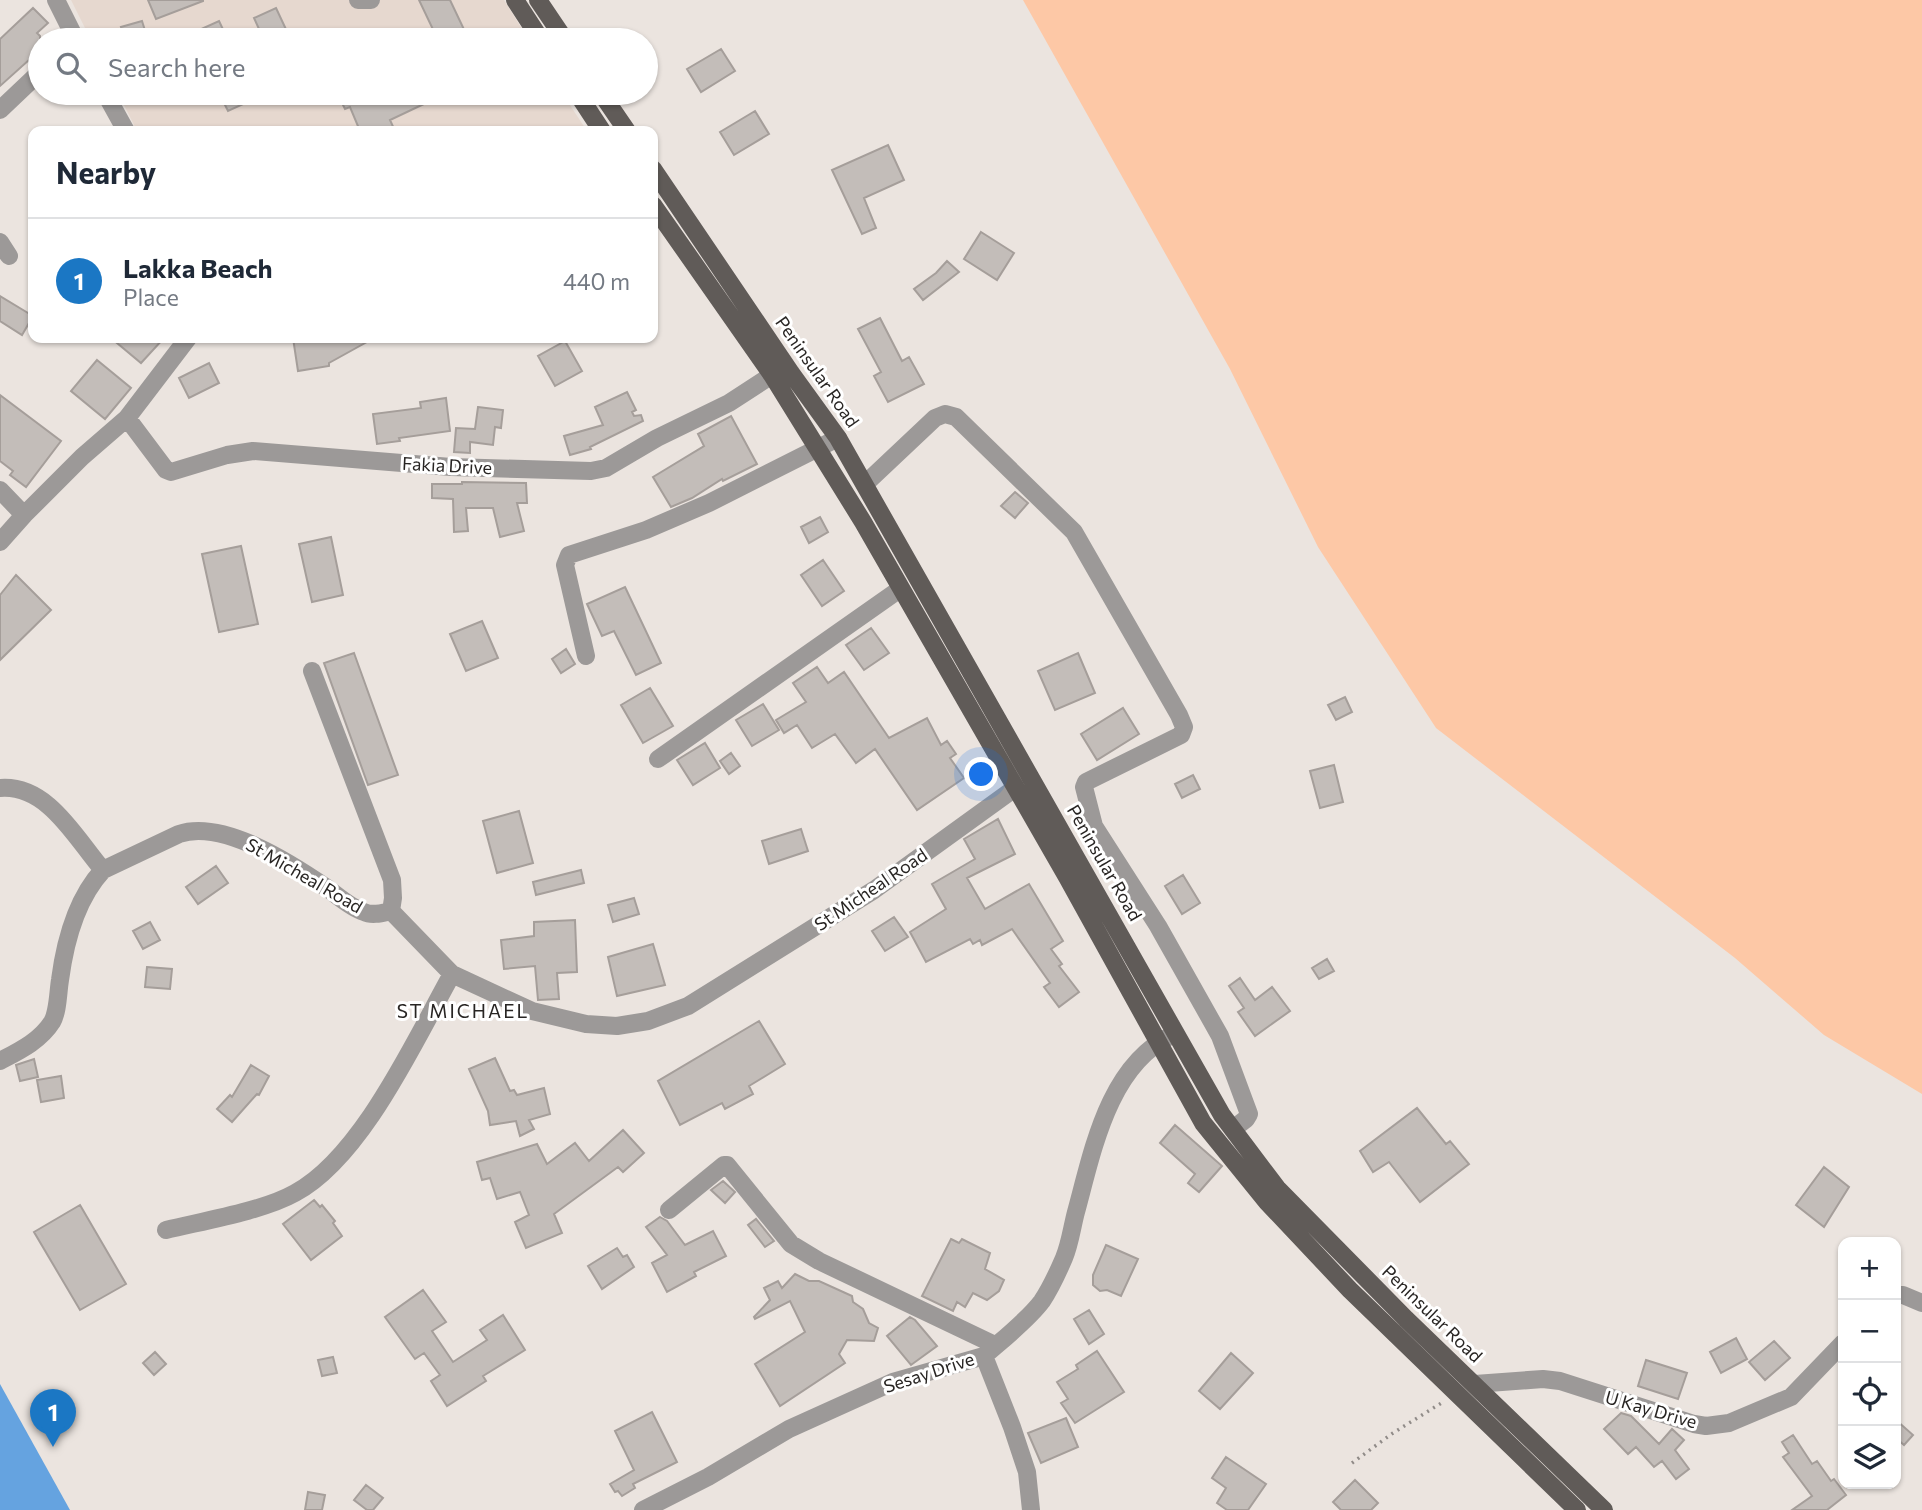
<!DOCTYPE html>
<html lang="en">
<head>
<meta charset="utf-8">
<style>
	:root { --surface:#fff; --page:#f6f6f7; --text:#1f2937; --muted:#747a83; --line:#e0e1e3; --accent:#1b77c4 }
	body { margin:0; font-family:Commissioner,sans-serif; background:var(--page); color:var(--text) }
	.controls { position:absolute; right:21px; bottom:21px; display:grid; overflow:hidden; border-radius:14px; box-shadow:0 2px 5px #0004 }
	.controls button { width:63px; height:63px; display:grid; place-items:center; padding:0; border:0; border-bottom:2px solid var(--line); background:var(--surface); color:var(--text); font:35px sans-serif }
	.you { position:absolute; left:982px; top:775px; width:24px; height:24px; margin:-18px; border:5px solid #fff; border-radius:50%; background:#1a73e8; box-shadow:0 0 0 10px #1a73e833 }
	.badge { display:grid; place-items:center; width:46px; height:46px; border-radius:50%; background:var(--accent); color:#fff; font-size:23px; font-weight:700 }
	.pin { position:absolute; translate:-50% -58px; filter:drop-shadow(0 2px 4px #0008) }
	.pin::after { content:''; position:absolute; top:37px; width:24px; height:21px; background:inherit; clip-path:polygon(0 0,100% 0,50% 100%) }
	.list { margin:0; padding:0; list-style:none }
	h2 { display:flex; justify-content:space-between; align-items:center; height:91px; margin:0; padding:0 28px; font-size:30px }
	h2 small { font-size:23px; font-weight:400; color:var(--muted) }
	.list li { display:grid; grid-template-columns:46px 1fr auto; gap:21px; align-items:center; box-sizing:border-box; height:126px; padding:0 28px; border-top:2px solid var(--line) }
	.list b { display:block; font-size:26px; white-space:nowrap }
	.list p { margin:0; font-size:23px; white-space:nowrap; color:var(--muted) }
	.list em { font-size:23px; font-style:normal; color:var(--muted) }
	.icon { flex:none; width:38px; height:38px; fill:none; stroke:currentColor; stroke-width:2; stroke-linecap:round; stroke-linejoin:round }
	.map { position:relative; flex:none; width:1922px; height:1510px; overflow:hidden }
	.search { position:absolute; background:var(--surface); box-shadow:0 2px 5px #0004; left:28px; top:28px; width:630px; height:77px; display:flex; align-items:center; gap:18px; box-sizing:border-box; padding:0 24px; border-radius:38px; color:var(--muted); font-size:26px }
	.panel { position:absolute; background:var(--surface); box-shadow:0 2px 5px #0004; left:28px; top:126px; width:630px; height:217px; border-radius:14px }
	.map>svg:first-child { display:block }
</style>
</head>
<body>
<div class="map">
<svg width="1922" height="1510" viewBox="0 0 1922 1510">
	<rect width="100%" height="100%" fill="#ebe4df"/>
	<path fill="#e6d8cf" d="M71,0H504L529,40H91Z
		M118,93H562L587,131H137Z"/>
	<path fill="#fdc8a6" d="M1023,0H1922V1094L1824,1035L1735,958L1436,728L1318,547L1230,369Z"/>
	<path fill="#65a3e0" d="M0,1384L70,1510H0Z"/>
	<path fill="#c3bdb9" stroke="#a59e9a" stroke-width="2" d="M148,0H203V1L156,19Z
		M419,0H450L469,40H438Z
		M33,8L48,23L37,33L40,36V50L0,86V39Z
		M276,8L291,40H264L254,18Z
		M142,21L148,40H126L121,27Z
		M219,21L228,40H177Z
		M721,49L735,71L701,92L687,69Z
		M219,93H267L228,111Z
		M337,93H420L426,103L390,120L395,131H360L350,107L345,109Z
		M755,111L769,134L734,155L720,132Z
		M888,145L904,180L864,198L876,228L862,234L832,170Z
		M981,232L1014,253L997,280L964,259Z
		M947,261L959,272L923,300L914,289L936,273Z
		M0,296L33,316L22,335L0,321Z
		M880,318L902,361L909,357L924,384L888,402L874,376L881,372L858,329Z
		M111,338H164L141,363Z
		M293,338H374L329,363V366L298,371Z
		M565,341L582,371L555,386L538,356Z
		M97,360L131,388L105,419L71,391Z
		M209,363L219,383L189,398L179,378Z
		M627,392L636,410L632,412L634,416L641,415L643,421L590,447L591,449L570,455L564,436L603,425L595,407Z
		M0,395L61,441L26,487L10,475L13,471L0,461Z
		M446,398L450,431L399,438L400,441L377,444L373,414L421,408L420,402Z
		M478,407L503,410L501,428L495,427L493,445L470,442V453L454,452L456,428L475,429Z
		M731,416L757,464L723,481L722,479L692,498L671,507L653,477L704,446L698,434Z
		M462,482L526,483L527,503H517L524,531L500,537L493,508H466L468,531L454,532L453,499L432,498V484H462Z
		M1015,492L1028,503L1015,518L1001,506Z
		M820,517L828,532L809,543L801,527Z
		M331,537L343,595L312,602L299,544Z
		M241,546L258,624L219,632L202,554Z
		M823,560L844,591L822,606L801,575Z
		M16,575L51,610L0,660V595Z
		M625,587L661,663L636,675L614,631L602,636L587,604Z
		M482,621L498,658L466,671L450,634Z
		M871,628L889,653L864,670L846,645Z
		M566,649L575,664L561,673L552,659Z
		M354,653L398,775L368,785L324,663Z
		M1078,653L1095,693L1055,710L1038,671Z
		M817,667L828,683L844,672L889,738L927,718L941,745L947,741L956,754L950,758L964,778L917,810L875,749L856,763L835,734L812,748L797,725L784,733L776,720L806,702L793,683Z
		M650,688L673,726L643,743L621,705Z
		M1345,697L1352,712L1336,720L1328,705Z
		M763,704L779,730L752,746L736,720Z
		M1123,708L1139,734L1097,760L1081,734Z
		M705,743L720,768L693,785L677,760Z
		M731,753L740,766L729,774L720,761Z
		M1334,765L1343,802L1320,808L1310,771Z
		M1193,775L1200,789L1182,798L1175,784Z
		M519,811L533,863L497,873L483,821Z
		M998,819L1015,854L967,878L985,909L1029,884L1063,941L1051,949L1062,964L1059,966L1079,992L1059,1007L1044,987L1050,983L1012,929L982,945L980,940L973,944L970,939L926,962L910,932L946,909L932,884L975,859L964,839Z
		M801,829L808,851L769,864L762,841Z
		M216,866L228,883L198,904L186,887Z
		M581,870L584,883L536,895L533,882Z
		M1183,875L1200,903L1182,914L1165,886Z
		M634,898L639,914L613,922L608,905Z
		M894,917L908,937L885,951L872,931Z
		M575,920L577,972L557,973L559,999L538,1000L535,966L504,969L501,940L534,936V922Z
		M150,922L160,940L143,949L133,931Z
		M653,944L665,985L617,996L608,957Z
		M1327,959L1334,971L1319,979L1312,968Z
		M147,967L172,969L170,989L145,987Z
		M1240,978L1255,1000L1272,987L1290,1011L1255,1036L1238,1012L1244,1008L1229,986Z
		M759,1021L785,1064L749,1086L753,1094L725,1109L722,1103L680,1125L658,1081Z
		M495,1058L510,1091L514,1090L517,1095L544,1088L550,1114L529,1120L534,1129L520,1136L516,1121L490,1125L488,1111L469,1069Z
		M34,1059L38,1077L20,1081L16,1065Z
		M251,1065L269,1076L259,1095L257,1094L232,1122L217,1109L230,1095L232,1097Z
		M61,1076L64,1098L41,1102L37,1080Z
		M1417,1108L1446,1144L1450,1141L1469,1164L1420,1202L1389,1162L1373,1172L1360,1151Z
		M1175,1125L1222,1166L1199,1192L1188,1183L1195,1174L1160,1143Z
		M623,1130L644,1153L623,1172L618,1167L554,1214L562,1233L526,1248L515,1222L529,1215L520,1192L497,1199L490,1178L482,1180L477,1162L537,1144L547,1164L575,1143L589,1161Z
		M1824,1167L1849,1187L1824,1227L1796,1205Z
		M723,1181L735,1192L725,1203L711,1190Z
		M314,1200L320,1207L322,1205L335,1221L333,1223L342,1236L311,1260L283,1224Z
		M80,1205L126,1284L80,1310L34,1232Z
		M660,1217L667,1221L685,1245L713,1231L726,1256L694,1272L696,1276L667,1292L652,1263L667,1255L646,1227Z
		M756,1219L774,1241L765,1247L748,1225Z
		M951,1239L959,1243L962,1239L990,1253L985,1269L1004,1280L999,1291L987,1300L973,1293L965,1307L957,1302L953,1311L922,1296Z
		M1106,1245L1138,1259L1121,1296L1107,1290L1100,1291L1093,1285V1275Z
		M617,1248L623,1257L627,1255L634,1267L602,1289L588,1266Z
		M795,1274L809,1281H819L852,1296L853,1302L863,1309L869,1323L878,1328L874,1341L847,1340L839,1354L845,1363L780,1406L755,1364L805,1332L790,1301L755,1319L754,1317L770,1300L764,1288L778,1281L782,1288Z
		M423,1290L446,1322L432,1331L453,1362L487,1340L480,1330L503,1315L525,1350L483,1376L486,1381L447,1406L431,1381L440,1375L424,1353L415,1359L385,1317Z
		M1089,1310L1104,1334L1089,1344L1074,1319Z
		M910,1317L915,1320L937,1346L911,1365L887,1336Z
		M1736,1338L1747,1359L1721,1373L1710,1352Z
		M1774,1341L1790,1358L1765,1380L1749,1362Z
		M1097,1351L1124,1392L1075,1423L1061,1403L1068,1399L1057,1382L1078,1369L1076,1365Z
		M155,1352L166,1364L154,1375L143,1363Z
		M1231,1353L1253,1373L1220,1409L1199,1391Z
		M333,1357L337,1373L322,1376L318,1360Z
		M1646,1360L1687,1373L1678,1399L1638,1386Z
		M652,1412L677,1462L633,1484L635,1488L622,1496L618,1491L615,1492L610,1484L634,1470L615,1431Z
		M1621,1413L1631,1416L1659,1444L1672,1429L1684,1440L1675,1450L1689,1469L1676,1479L1662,1461L1654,1467L1636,1447L1628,1454L1604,1429Z
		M1066,1418L1078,1447L1041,1463L1028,1433Z
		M1896,1420L1913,1435L1904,1445L1896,1438Z
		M1793,1435L1812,1464L1817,1461L1831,1481L1834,1479L1846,1495L1827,1510H1792L1812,1496L1783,1457L1789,1453L1782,1442Z
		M1226,1457L1266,1484L1248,1510H1227L1217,1503L1226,1488L1212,1478Z
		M1355,1480L1378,1503L1371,1510H1341L1333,1502Z
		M366,1485L383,1498L373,1510H367L354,1500Z
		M308,1492L325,1495L322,1510H305Z"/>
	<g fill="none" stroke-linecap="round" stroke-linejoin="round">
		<path stroke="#908b88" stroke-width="3.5" stroke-dasharray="2 5" stroke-linecap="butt" d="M1352,1463L1393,1433L1443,1402"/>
		<path stroke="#9c9998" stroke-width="18" d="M56,0L76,40
			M358,0H371
			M105,93L126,131
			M0,110L40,72
			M0,242L9,256
			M127,418L166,470L171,472L227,455L253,451L451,467L591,471L606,468L657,438L729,403L772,375
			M865,484L935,418L945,414L956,417L1074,532L1179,715L1184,727L1181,735L1086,782L1084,787L1094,826L1158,926L1220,1036L1249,1114L1246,1119L1233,1129
			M0,490L24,515
			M0,542L24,515L82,457L127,418L188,338
			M586,656L565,565L569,555L646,530L709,503L838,438
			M312,671L392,880L393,898L391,911
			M658,759L900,589
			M0,788C48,784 76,839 103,870
			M391,911L452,974L532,1011L586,1024L617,1026L648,1021L688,1006L874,890L1015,788
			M0,1061C19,1051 40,1041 52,1022C58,1012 58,992 60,980C65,942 76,899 103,870L179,834C223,819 292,864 327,888C338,896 351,908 364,912C372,916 382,913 391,911
			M669,1210L724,1165H727L791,1244L819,1261L995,1345
			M166,1230C203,1221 263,1211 295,1193C362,1157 415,1040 452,974
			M1896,1295H1903L1922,1303
			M984,1356L1012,1427L1027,1472L1031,1510
			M1475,1384L1543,1379L1560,1381L1694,1424L1706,1426L1729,1423L1791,1397L1843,1343
			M643,1510L708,1477L789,1429L893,1382L984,1356C1002,1340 1028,1320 1042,1301C1050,1289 1058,1272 1064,1258C1070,1244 1072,1227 1076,1212C1093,1150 1108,1066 1172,1035"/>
		<path stroke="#605b58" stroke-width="18" d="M515,0L541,40
			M538,0L565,40
			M577,93L602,131
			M601,93L627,131
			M653,169L791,373L838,438L1222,1115L1277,1188L1406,1319L1604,1510
			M653,205L772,375L863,522L1067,877L1203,1123L1267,1202L1350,1290L1577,1510"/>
	</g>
	<g text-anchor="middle" stroke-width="6" stroke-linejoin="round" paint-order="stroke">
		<g font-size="18" fill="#282523" stroke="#fff">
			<text transform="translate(817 372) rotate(55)" y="6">Peninsular Road</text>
			<text transform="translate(447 466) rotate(3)" y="6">Fakia Drive</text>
			<text transform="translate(1104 863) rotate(60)" y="6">Peninsular Road</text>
			<text transform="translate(304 876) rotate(30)" y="6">St Micheal Road</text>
			<text transform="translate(871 890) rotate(-34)" y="6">St Micheal Road</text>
			<text transform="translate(1432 1314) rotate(44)" y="6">Peninsular Road</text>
			<text transform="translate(929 1373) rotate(-18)" y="6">Sesay Drive</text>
			<text transform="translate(1651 1410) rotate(16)" y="6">U Kay Drive</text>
		</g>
		<g font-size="19" letter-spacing="2" fill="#282523" stroke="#fff">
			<text x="463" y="1018">ST MICHAEL</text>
		</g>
	</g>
</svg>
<div class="controls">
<button>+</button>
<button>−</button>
<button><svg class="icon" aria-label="locate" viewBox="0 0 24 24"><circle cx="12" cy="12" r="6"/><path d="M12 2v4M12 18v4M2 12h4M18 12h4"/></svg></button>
<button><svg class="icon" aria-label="layers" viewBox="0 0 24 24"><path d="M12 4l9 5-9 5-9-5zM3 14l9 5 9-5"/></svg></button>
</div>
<div class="you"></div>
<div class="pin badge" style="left:53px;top:1447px">1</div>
<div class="search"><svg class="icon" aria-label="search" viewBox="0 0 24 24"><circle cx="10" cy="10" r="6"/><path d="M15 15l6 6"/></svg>Search here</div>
<section class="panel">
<h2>Nearby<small></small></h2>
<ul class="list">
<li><span class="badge">1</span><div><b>Lakka Beach</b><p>Place</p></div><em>440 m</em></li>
</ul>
</section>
</div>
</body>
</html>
